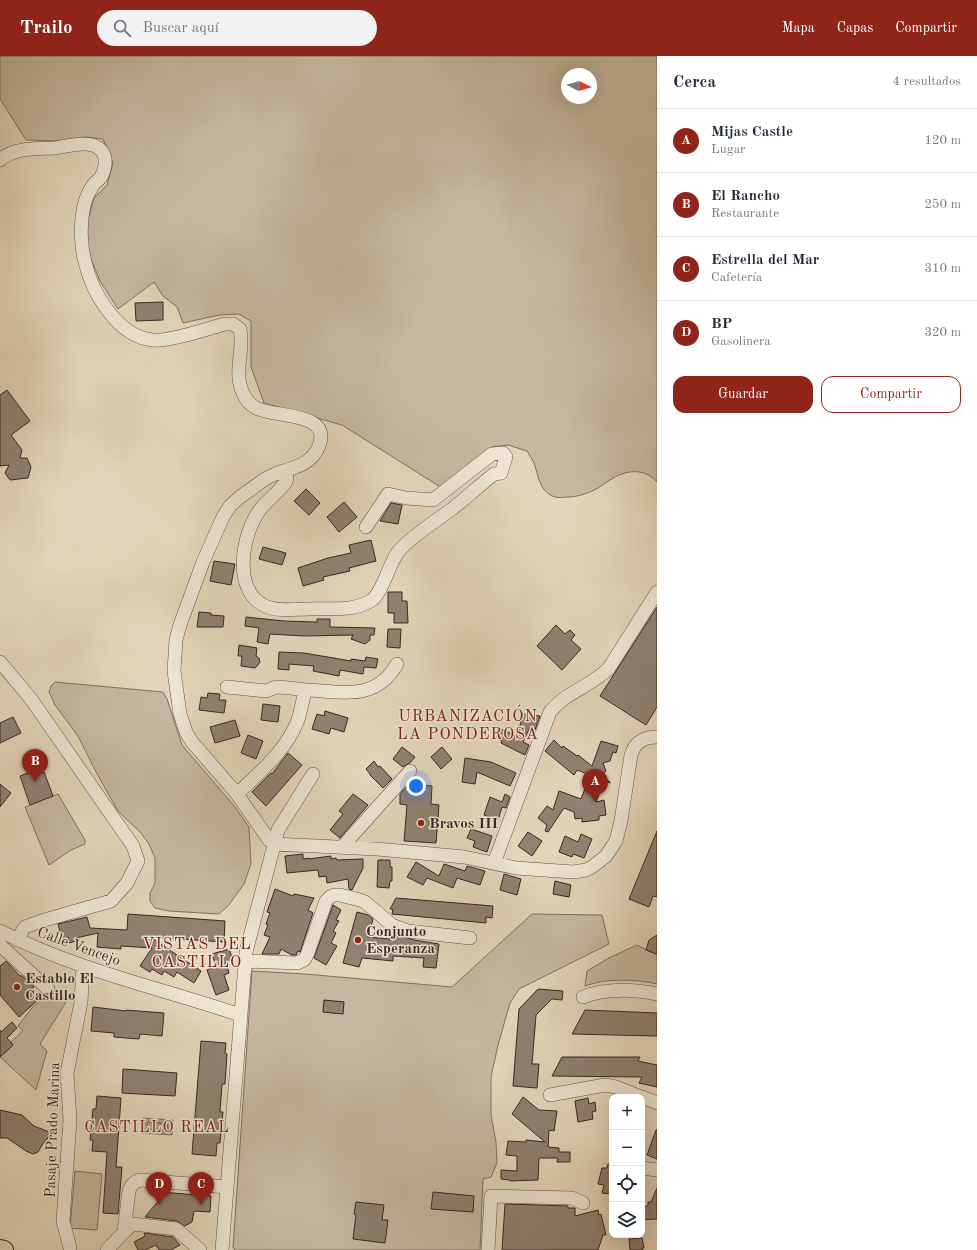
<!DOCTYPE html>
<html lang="es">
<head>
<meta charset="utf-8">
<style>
	:root { --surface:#fff; --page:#f2f2f3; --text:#1f2937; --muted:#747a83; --line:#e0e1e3; --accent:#8f2418 }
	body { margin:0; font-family:"Old Standard TT",serif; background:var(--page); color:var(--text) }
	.controls { position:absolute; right:12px; bottom:12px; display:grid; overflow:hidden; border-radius:8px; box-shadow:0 4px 16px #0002 }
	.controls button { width:36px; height:36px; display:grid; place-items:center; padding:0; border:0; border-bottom:1px solid var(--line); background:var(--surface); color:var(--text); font:20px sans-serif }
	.compass { position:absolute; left:561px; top:12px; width:36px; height:36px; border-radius:50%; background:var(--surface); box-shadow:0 4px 16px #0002; rotate:96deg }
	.you { position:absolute; left:416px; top:730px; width:14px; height:14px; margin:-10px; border:3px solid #fff; border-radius:50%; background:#1a73e8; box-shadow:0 0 0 6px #1a73e833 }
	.badge { display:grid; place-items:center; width:26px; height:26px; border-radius:50%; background:var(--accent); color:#fff; font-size:13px; font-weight:700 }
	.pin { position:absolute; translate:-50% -33px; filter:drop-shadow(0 1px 2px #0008) }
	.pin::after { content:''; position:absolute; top:21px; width:14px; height:12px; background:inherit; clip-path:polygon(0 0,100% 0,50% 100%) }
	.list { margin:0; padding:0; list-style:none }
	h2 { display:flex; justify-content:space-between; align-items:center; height:52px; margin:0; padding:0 16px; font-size:17px }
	h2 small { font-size:13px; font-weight:400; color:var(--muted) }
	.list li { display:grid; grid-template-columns:26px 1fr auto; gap:12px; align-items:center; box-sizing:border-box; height:64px; padding:0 16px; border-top:1px solid var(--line) }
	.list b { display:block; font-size:15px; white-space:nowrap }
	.list p { margin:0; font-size:13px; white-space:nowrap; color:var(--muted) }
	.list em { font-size:13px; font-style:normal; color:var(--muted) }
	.actions { display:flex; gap:8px; padding:12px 16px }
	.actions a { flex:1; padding:9px 0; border:1px solid var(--accent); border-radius:12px; text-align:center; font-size:14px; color:var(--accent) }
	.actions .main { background:var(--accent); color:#fff }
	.icon { flex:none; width:22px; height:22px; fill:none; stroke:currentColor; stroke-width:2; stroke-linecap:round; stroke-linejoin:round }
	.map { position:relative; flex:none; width:657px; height:1194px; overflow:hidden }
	header { display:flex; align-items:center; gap:24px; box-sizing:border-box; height:56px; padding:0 20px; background:var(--accent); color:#fff }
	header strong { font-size:19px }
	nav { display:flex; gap:22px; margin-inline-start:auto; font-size:14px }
	.search { width:280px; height:36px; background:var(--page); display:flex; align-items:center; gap:10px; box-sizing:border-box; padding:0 14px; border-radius:22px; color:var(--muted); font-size:15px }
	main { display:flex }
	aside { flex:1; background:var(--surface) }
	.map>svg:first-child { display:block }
</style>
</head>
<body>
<header>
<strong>Trailo</strong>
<div class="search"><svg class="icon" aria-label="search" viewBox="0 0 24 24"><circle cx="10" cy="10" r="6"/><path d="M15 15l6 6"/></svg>Buscar aquí</div>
<nav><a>Mapa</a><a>Capas</a><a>Compartir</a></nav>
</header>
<main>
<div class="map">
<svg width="657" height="1194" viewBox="0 0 657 1194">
	<rect width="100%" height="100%" fill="#e4d5ba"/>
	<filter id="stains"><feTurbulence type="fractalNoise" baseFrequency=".005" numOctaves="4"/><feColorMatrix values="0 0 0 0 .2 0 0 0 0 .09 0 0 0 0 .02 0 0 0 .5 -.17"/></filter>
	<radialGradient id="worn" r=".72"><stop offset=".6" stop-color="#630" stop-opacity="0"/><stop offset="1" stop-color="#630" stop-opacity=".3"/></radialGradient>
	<path fill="#c6b7a0" stroke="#7e6f60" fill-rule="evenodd" d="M0,0H657V426C644,411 625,414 610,424C604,427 600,432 594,434C586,438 577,441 567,441C561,442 554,442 549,438C538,431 538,416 533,405C531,402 529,398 527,395L508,389L492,391L442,432L342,369L264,347L251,311V265L239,258L219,259L183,267L177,251L163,240L154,226L118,253L100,225L87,193V168L94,142L107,129L113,107L103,83L85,81L59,85L26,84L0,43ZM567,18H591V42H567Z
		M55,626L163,636L167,643L182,689L235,751L249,771L251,808L244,828L228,850L219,858L169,855L155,852L150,845V837L155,827V802L149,788L140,776L118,755L95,714L78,680L55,649L49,636L51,630Z
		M58,738L85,784V788L71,794L49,809L25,751Z
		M532,858L602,859L609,888L519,933L510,947L498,989L491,1021V1059L496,1086L497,1107L491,1121L483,1123L480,1194H235L233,1192L252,915L305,918L452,931Z
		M637,889L657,899V928C636,923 605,922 585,930L587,915L611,901Z
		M51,934L66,946L40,988L47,995L36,1034L0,1001L13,989L11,986L23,975L18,970L31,953Z
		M75,1115L102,1118L97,1174L70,1172Z"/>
	<path fill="#a89a86" stroke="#7a6c5e" d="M143,1062L173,1064L172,1079L142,1077Z"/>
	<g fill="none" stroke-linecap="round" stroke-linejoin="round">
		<path stroke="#6e6054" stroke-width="1" d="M149,1066L167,1068L168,1073L167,1075L148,1073L147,1068Z"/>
	</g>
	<path fill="#908171" stroke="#352721" d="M163,246V264L136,265L135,247Z
		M7,334L30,365L11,379L22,394L20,402H27L31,411L28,422L10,424L5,417L9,409L0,410V339Z
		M306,433L320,447L309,459L294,445Z
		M344,446L357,461L339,476L327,461Z
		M391,447L402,449L398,468L380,465Z
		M371,484L376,505L349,512L350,515L323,521L324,524L303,530L298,512L328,502L351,497L349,489Z
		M263,491L286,497L282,509L259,503Z
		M214,505L235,508L231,529L210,525Z
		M388,536H402V545H407L408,567H394V557H388Z
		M657,551V651L646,669L600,640Z
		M199,556L211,557V559L224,560L223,571H197Z
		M246,561L284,565L317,566V563H330V571L375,572L374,579H370V584L365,588L351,583L353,579L304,580L270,578L268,588L257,586L259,572L245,570Z
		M556,569L565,578L570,574L575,579L571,584L581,593L562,614L537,590Z
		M388,573H401L400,592L387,591Z
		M239,589L257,592L256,600L259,602L260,606L258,609L255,612L241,610L242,600H238Z
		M279,596L304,597L351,605V603L365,605L366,601L378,603L376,612L364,611L363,618L340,614L339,620L313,615L314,610L289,608V614L278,613Z
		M208,637L220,638L219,644H226L224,657L199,654L201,641L207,642Z
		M263,648L280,650L278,666L261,664Z
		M325,655L348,662L344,676L331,672L329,678L312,673L317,658L324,660Z
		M522,658L540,660L535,674L529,673L523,686L529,689L525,699L501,687L502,685L496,682L501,673L518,681Z
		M13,661L21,677L0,687V667Z
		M235,664L240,680L215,687L210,671Z
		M248,679L263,685L256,703L241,697Z
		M554,684L562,692L563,690L577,700L578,699L592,710L601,685L618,690L616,697L613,696L610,705L603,707L606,715L602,719L610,726V727L600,723L598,729L602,731L596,746L604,744L606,759L599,760V764L582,766V762L575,763L574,756L564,752L548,776L545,775L547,769L538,762L547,750L553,754L559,735L581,743L590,719L577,714L574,719L545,695Z
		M402,691L415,701L410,707L403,711L393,703Z
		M442,691L452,703L441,713L431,701Z
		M288,697L302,709L266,750L252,736L271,717L272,718Z
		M465,702L491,706L516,717L510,730L477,716L475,728L462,726Z
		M374,705L378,711L380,710L392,723L383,732L370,719V718L366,713Z
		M39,709L42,717L44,716L53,740L30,749L20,720L33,715L32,712Z
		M0,728L11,737L0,751Z
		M409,728L432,730L431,748L439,749L436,787L404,785L407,749L400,748V738Z
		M353,738L368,749L340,782L330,774L343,758L339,755Z
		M505,738L510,741L506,752L502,751L498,764L484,759L490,741L502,746Z
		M471,773L492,780L487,796L473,791L475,785L467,782Z
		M657,775V841L653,840L649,851L629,843Z
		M528,776L542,785L532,800L518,790Z
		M581,778L592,783L584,802L573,798L572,801L559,796L565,780L578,786Z
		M303,798V803L309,802V803L331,800V803L336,802L337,804L363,803V812L352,834L349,833L348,823L327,827L326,820L319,821L318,814L287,817L285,800Z
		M378,804H390V811H392V825H390L389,832L377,831Z
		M416,806L439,820L444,808L465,815L467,810L485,815L480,829L457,822L453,832L427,822L423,829L407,821Z
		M504,818L521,823L517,839L500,834Z
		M555,825L571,829L569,841L553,838Z
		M275,833L293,840L294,838L314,842L308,854L313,857L300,896L298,895L296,899H292L281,893L279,898H262L270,881L264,879L268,869L266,868L270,857L267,856Z
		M396,842L493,850L492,862L486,861V867L392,858L393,853H390Z
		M333,849L341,854L336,864L339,865L333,875L336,877L331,887L337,890L326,909L314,902Z
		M357,856L368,859L373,863L368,881L390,883V880H400L414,884L439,888L436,912L423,911L424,902L393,900V905L362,902L359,911L343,907Z
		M128,858L225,865L224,886L150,881L201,915L194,927L177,916L174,921L164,915L162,919L152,913L150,916L140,910L152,892L121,890V893L97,891L98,877L76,882V885L69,887L68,882L62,884L58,868L87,861L90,872L127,874Z
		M657,879V898L646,894L649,884Z
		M229,893L233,904L226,906L229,917L224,919L229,934L216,939L207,914L216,910L212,898Z
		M6,905L20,920H22L34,931L31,933L39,943L19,961L0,939V910Z
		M538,933L563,935L562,944L552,943L536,959L532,1008H539L537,1032L513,1030L519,953Z
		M324,944L344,946L343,958L323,956Z
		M93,951L126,955V954L164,957L162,980L140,978L139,983L114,981V977L91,975Z
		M585,954L657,957V980L572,978Z
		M12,966L17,972L7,982L13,989L0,1001V974L1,976Z
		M201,985L226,987L225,997L227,998L225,1028H222L220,1056H223L220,1087H217L216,1100L192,1098Z
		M562,1001H640L638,1005L657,1009V1031L639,1027L642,1021L552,1020Z
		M123,1013L177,1017L175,1040L122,1037Z
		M97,1040L121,1042L116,1111H122L118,1158L103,1157L107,1096L92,1095L93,1084H90L93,1053H96Z
		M523,1041L539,1054L557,1055L554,1075L549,1074L548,1091L559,1092V1096H570V1106H557L558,1102H539L538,1124L510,1125V1124L501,1123V1114L517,1115V1100L506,1099L508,1085L526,1086V1084L545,1086L512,1058Z
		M588,1042L589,1048L595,1046L596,1055L592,1056L593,1063L578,1066L575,1045Z
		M0,1054L22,1059L34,1070L52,1077L42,1089L38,1096L33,1098L26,1095L7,1082H0Z
		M656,1074H657V1103L647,1099Z
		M608,1108H612V1138L602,1137L604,1129L598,1128L602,1112H607Z
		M657,1132V1163L642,1164V1150H648V1146H651Z
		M160,1136L211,1140L210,1156L194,1155L192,1166L185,1170L177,1165L145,1161L159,1144Z
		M433,1136L474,1140L473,1156L431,1153Z
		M356,1146L384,1149L382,1164H388L385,1187L353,1183L356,1159L354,1158Z
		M505,1148L568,1150V1152H575V1160L598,1154L599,1159L601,1158L606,1179H603L598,1194H502Z
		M144,1177L173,1181L180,1189L171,1194H159L156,1189L145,1194H138L134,1186L145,1180Z
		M642,1182L644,1192H642L643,1194H630L629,1183Z"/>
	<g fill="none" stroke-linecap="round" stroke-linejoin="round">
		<defs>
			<path id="minor" d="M0,104C14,91 37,93 55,92C69,90 95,82 103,97C107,104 105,114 101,121C99,124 95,126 93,129C88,137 84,146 83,155C80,171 81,191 85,206C92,237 118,281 153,284C168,286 208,273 224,268H233L240,273C245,294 232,317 244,339C246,344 251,349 256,352C275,362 332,355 319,390C312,408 294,412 277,417
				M366,471L388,438L406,442L433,444L492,398L503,397L506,401L501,417L494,418C480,429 466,442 452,453C436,465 410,481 398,496C389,508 382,537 372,544C354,556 330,552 310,553C296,553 278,556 265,550C232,534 242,479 259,455C267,444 278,437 286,426L287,422L285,419L277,417L265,423L240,441L230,450L223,461L203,506L180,569L176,584L174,615L180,658L186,676L192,686L237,738L269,784L274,788L377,793L464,801L516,812L573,816L586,814L592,811L606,800L616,785L621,765L631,699C635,686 643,681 657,681
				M0,606L31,643L133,790L138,805L127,827L111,845L41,865L25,871L17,884
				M227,631L266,635L276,631C292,632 307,634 322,635C354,638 379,639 397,608
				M237,738C260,716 286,695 298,664C301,654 303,644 305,634
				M342,791L410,715
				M494,807L550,656C564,637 592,630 609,612L657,536
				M0,875C76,914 160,932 240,959
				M0,889L48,933
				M245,905L297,907L304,904L307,899L326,845L330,841L334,839H340L360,844L365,846L392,869L408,875L470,882
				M583,941C607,932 632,933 657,938
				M550,1039L605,1029L616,1031L641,1041
				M642,1041L657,1047
				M642,1112L657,1114
				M124,1176L133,1168L176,1173L200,1194
				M70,1192L63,1165L70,1064L67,1017L81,946L83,910
				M107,1194L124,1176L129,1134C132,1128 134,1126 140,1124L227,1131
				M222,1194L246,896L278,774L313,718
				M488,1194L491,1140L572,1142L583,1147"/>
			<path id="highway" d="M0,1193L4,1194"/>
		</defs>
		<use href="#minor" stroke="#615247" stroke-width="14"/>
		<use href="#highway" stroke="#352721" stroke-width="20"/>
		<use href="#minor" stroke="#ede4d2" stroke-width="13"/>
		<use href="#highway" stroke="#e4d5ba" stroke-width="18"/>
	</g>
	<g fill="#8f2418" stroke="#ede4d2" stroke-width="1.5">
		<circle cx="421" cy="767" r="4"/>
		<circle cx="358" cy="884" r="4"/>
		<circle cx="17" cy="931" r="4"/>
	</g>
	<g text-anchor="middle" stroke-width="3" stroke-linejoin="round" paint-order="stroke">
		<g font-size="15" font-weight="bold" fill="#352721" stroke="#ede4d2" text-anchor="start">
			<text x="429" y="772">Bravos III</text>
			<text x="366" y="880">Conjunto<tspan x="366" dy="17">Esperanza</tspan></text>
			<text x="25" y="927">Establo El<tspan x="25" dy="17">Castillo</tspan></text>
		</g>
		<g font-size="15" fill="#352721" stroke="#ede4d2">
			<text transform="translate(79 890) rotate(20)" y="5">Calle Vencejo</text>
			<text transform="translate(52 1074) rotate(-88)" y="5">Pasaje Prado Marina</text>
		</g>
		<g font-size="16" letter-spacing="1" fill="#7a1f14" stroke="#ede4d2">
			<text x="468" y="665">URBANIZACIÓN<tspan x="468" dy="18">LA PONDEROSA</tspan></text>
			<text x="197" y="893">VISTAS DEL<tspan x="197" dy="18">CASTILLO</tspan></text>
			<text x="157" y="1076">CASTILLO REAL</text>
		</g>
	</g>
	<rect width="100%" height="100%" filter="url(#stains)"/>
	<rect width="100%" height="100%" fill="url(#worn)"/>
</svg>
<div class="controls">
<button>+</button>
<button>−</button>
<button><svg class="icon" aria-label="locate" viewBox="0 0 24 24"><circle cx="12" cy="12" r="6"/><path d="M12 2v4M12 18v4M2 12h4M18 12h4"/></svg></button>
<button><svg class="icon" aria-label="layers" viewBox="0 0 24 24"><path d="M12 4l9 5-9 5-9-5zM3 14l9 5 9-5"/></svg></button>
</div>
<svg class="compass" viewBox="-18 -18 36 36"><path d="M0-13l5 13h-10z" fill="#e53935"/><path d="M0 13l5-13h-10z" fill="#747a83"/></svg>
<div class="you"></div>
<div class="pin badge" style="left:595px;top:746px">A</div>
<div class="pin badge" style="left:35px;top:726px">B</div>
<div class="pin badge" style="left:201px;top:1149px">C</div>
<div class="pin badge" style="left:159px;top:1149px">D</div>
</div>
<aside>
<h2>Cerca<small>4 resultados</small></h2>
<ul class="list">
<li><span class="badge">A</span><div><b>Mijas Castle</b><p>Lugar</p></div><em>120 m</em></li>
<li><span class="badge">B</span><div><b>El Rancho</b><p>Restaurante</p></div><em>250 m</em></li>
<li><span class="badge">C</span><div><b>Estrella del Mar</b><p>Cafetería</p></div><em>310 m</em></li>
<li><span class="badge">D</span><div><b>BP</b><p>Gasolinera</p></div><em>320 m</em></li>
</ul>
<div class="actions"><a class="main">Guardar</a><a>Compartir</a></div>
</aside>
</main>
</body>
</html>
